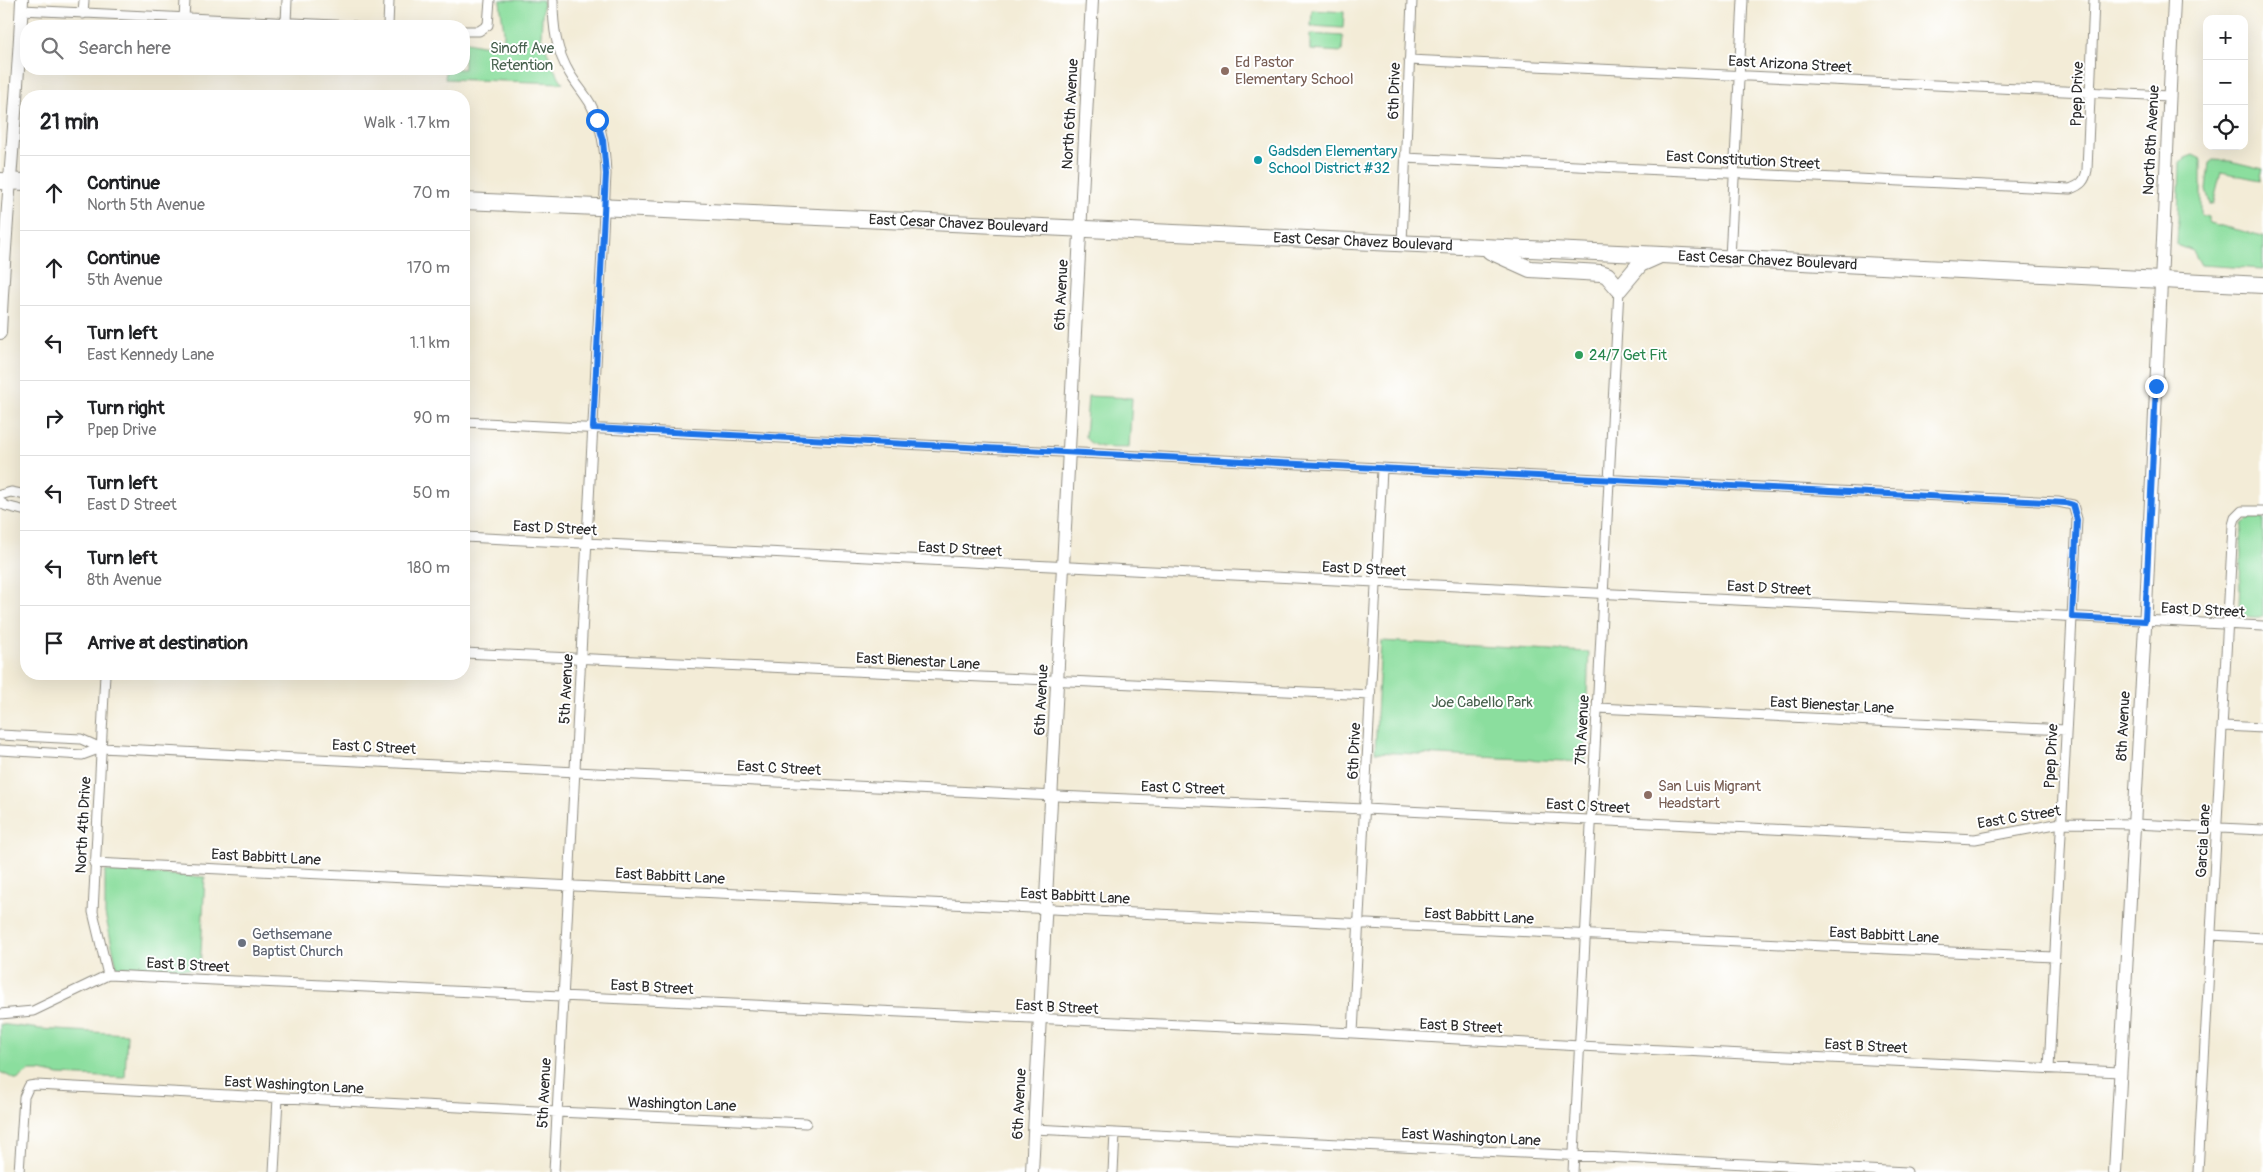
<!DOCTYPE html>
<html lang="en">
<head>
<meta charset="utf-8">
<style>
	:root { --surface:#fff; --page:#f6f6f6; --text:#202124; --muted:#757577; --line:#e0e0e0 }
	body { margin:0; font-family:Pangolin,sans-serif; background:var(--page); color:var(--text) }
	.controls { position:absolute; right:15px; top:15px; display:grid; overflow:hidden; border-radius:10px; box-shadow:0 5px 20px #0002 }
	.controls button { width:45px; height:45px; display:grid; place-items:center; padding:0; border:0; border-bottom:1px solid var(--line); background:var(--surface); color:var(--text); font:25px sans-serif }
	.stop { position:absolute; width:15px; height:15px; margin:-11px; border:4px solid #1a73e8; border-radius:50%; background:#fff }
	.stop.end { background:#1a73e8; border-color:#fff; box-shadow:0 1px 5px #0008 }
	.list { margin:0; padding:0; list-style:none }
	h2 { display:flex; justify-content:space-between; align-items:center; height:65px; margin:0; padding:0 20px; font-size:21px }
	h2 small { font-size:16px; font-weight:400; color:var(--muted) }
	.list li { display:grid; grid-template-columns:32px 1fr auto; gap:15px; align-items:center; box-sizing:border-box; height:75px; padding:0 20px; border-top:1px solid var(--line) }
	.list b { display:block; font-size:19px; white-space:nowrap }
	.list p { margin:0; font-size:16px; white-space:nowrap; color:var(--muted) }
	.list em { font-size:16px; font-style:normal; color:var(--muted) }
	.icon { flex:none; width:28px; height:28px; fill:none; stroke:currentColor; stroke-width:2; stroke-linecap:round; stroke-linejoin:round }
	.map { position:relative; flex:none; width:2263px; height:1172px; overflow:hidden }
	.search { position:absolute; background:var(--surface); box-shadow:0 5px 20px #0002; left:20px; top:20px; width:450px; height:55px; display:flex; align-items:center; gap:12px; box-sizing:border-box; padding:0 18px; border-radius:20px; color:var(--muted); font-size:19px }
	.panel { position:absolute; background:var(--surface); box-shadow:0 5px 20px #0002; left:20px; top:90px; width:450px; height:590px; border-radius:20px }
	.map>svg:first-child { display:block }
</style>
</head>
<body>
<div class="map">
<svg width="2263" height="1172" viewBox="0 0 2263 1172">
	<rect width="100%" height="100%" fill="#fff"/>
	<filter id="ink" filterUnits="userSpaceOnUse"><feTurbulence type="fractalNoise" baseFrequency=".02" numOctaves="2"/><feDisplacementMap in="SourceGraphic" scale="10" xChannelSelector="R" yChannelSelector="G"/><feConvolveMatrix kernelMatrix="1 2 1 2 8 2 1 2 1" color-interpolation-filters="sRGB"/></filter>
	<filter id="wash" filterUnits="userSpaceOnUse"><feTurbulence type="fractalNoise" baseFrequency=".0096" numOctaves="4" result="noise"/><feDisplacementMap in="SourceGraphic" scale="20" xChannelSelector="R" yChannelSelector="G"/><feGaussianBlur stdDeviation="1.12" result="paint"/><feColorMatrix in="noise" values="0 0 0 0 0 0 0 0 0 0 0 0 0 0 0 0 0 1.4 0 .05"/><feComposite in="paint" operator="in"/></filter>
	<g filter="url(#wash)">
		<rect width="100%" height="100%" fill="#f3ecd7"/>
		<path fill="#8bde9e" stroke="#5b8464" d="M500,0H543L541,36L554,69L563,83L445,79L446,69H464V41C517,55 503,38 500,0Z
			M1312,10L1344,12L1343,28L1311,26Z
			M1310,34L1343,36L1342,52L1310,50Z
			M2193,155L2201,159V215L2209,217V223L2263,236V269L2201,265L2193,251L2177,245L2180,163L2185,158Z
			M2213,160L2230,161L2263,169L2260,180L2221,172L2213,205L2210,204L2206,189L2209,163Z
			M1088,396L1132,398L1129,448C1115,447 1094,451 1085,437Z
			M2250,518L2263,519V617C2253,617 2242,619 2239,607L2242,525Z
			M1381,641L1589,652L1584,762L1375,752Z
			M105,871L205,877L200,970L117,967L105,914Z
			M0,1024L40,1029L127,1034L125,1078L59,1075L40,1071H29L17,1080L0,1072Z"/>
	</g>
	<g filter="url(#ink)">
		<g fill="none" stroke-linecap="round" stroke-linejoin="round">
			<defs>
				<path id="street" d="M553,0C553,27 556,51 570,74C576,84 584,93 590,103C602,125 605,149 606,174L554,1172
					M22,10L355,26
					M83,14L84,0
					M184,19L185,0
					M286,23L287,0
					M388,26L389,0
					M464,31H479L488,25L490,0
					M1409,60L2169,96
					M1405,158L2070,189C2081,185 2085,181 2087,170L2094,0
					M1402,243L1412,0
					M1730,258L1743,0
					M464,422L2058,502L2073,505L2077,519L2049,1069
					M0,495L11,492L26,495
					M0,502L6,506L26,511
					M464,537L2263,626
					M464,653L1370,695
					M105,674L93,912L108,975
					M1597,708L2066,730
					M2224,726L2263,728
					M0,735L81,739L101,748L1033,795L1365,809L1975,839L2061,823L2134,824L2263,830
					M0,750L82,755L101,748
					M94,863L2054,957
					M2212,935L2263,938
					M0,1014L33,1011L108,975L1353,1033L1580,1046L2120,1072
					M1353,1033L1382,469
					M1034,1129L1907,1172
					M19,1172L24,1097L29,1086L36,1085L557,1112L806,1123
					M274,1172L278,1098
					M1113,1172L1115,1133
					M1573,1172L1619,289
					M2198,1172L2233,525L2235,518L2242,511H2263"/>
				<path id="secondary" d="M0,333C5,222 17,111 22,0
					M1032,1172L1092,0
					M2115,1172L2146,608L2174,0"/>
				<g id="highway">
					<path d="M0,181L26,182"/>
					<path id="s1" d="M464,201L1662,255L2263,285"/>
					<path d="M1490,251L1530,269L1601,273L1607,275L1619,289L1640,264L1658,256"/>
				</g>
			</defs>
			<use href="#street" stroke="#8f8c81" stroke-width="11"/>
			<use href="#secondary" stroke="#8f8c81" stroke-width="14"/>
			<use href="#highway" stroke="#8f8c81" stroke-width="18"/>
			<use href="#street" stroke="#fff" stroke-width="9"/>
			<use href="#secondary" stroke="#fff" stroke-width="12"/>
			<use href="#highway" stroke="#fff" stroke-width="16"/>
		</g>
	</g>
	<g fill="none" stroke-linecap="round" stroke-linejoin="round" filter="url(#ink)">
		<path stroke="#1a73e8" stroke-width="6" d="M597,120L603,140L606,174L593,428L2066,503L2073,505L2077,520L2072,617L2145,621L2156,386"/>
	</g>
	<g fill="#8d6e63" stroke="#fff" stroke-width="2">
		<circle cx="1225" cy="71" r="5"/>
		<circle cx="1648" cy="795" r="5"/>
	</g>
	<circle fill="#0f9aa8" stroke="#fff" stroke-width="2" cx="1258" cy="160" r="5"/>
	<circle fill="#2e9e5b" stroke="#fff" stroke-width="2" cx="1579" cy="355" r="5"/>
	<circle fill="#6b7280" stroke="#fff" stroke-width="2" cx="242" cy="943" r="5"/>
	<g text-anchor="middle" stroke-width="4" stroke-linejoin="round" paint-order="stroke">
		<g font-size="15" fill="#48614e" stroke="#fff">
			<text x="522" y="53">Sinoff Ave<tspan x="522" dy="17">Retention</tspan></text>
			<text x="1482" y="707">Joe Cabello Park</text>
		</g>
		<g font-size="15" fill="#785e54" stroke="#fff" text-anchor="start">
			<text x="1235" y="67">Ed Pastor<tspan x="1235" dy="17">Elementary School</tspan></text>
			<text x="1658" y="791">San Luis Migrant<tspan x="1658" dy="17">Headstart</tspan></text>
		</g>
		<g font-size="15" fill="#2b2b2b" stroke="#fff">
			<text transform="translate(1790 64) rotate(3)" y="5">East Arizona Street</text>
			<text transform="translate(1394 91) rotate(-88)" y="5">6th Drive</text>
			<text transform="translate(2077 94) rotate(-88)" y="5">Ppep Drive</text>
			<text transform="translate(1070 114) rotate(-87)" y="5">North 6th Avenue</text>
			<text transform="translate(2151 140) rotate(-87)" y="5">North 8th Avenue</text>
			<text transform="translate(1743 160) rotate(3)" y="5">East Constitution Street</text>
			<text dy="5" stroke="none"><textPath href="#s1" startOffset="495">East Cesar Chavez Boulevard</textPath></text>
			<text dy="5" stroke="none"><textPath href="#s1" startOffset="900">East Cesar Chavez Boulevard</textPath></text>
			<text dy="5" stroke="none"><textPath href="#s1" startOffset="1305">East Cesar Chavez Boulevard</textPath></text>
			<text transform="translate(1061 295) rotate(-87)" y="5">6th Avenue</text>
			<text transform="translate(555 528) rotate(3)" y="5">East D Street</text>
			<text transform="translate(960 549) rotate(3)" y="5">East D Street</text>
			<text transform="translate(1364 569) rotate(3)" y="5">East D Street</text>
			<text transform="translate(1769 588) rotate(3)" y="5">East D Street</text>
			<text transform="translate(2203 610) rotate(3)" y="5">East D Street</text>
			<text transform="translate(918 661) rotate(3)" y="5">East Bienestar Lane</text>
			<text transform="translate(566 689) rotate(-87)" y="5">5th Avenue</text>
			<text transform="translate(1041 700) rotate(-87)" y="5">6th Avenue</text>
			<text transform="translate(1832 705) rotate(3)" y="5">East Bienestar Lane</text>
			<text transform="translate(2123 726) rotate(-87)" y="5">8th Avenue</text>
			<text transform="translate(1582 730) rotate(-87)" y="5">7th Avenue</text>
			<text transform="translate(374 747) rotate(3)" y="5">East C Street</text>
			<text transform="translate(1354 751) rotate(-87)" y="5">6th Drive</text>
			<text transform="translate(2051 756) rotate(-87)" y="5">Ppep Drive</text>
			<text transform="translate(779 768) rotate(3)" y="5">East C Street</text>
			<text transform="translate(1183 788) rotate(2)" y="5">East C Street</text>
			<text transform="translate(1588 806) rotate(3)" y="5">East C Street</text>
			<text transform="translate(2019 817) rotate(-9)" y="5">East C Street</text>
			<text transform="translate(83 825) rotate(-87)" y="5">North 4th Drive</text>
			<text transform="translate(2203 841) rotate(-87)" y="5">Garcia Lane</text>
			<text transform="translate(266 857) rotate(3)" y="5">East Babbitt Lane</text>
			<text transform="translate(670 876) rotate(3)" y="5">East Babbitt Lane</text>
			<text transform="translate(1075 896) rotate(3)" y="5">East Babbitt Lane</text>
			<text transform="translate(1479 916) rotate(3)" y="5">East Babbitt Lane</text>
			<text transform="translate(1884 935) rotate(3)" y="5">East Babbitt Lane</text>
			<text transform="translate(188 965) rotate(3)" y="5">East B Street</text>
			<text transform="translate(652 987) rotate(3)" y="5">East B Street</text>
			<text transform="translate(1057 1007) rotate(3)" y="5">East B Street</text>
			<text transform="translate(1461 1026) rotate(3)" y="5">East B Street</text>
			<text transform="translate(1866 1046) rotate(3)" y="5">East B Street</text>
			<text transform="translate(294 1085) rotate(3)" y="5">East Washington Lane</text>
			<text transform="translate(544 1093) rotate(-87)" y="5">5th Avenue</text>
			<text transform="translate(682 1104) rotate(2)" y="5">Washington Lane</text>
			<text transform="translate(1019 1104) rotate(-87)" y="5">6th Avenue</text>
			<text transform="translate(1471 1137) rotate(3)" y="5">East Washington Lane</text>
		</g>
		<g font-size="15" fill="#0d838f" stroke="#fff" text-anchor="start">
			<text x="1268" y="156">Gadsden Elementary<tspan x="1268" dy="17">School District #32</tspan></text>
		</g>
		<g font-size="15" fill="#27864d" stroke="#fff" text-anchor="start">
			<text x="1589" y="360">24/7 Get Fit</text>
		</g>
		<g font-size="15" fill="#5b616d" stroke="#fff" text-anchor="start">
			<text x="252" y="939">Gethsemane<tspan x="252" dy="17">Baptist Church</tspan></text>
		</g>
	</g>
</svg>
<div class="controls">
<button>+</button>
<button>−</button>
<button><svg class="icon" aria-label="locate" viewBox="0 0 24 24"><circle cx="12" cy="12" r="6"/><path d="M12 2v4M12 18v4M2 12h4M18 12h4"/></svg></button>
</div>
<div class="stop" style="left:597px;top:120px"></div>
<div class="stop end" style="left:2156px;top:386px"></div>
<div class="search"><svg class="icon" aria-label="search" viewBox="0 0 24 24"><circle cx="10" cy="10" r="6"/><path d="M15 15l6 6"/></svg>Search here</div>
<section class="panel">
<h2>21 min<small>Walk · 1.7 km</small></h2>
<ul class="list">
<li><svg class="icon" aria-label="ahead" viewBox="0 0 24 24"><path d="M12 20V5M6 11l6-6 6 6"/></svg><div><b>Continue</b><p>North 5th Avenue</p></div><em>70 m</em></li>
<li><svg class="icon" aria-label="ahead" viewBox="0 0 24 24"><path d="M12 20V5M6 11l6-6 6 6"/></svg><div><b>Continue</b><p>5th Avenue</p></div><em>170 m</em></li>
<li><svg class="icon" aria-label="left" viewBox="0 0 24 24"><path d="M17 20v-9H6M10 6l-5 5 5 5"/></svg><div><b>Turn left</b><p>East Kennedy Lane</p></div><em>1.1 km</em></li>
<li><svg class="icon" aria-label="right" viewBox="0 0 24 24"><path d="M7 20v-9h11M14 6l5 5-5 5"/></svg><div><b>Turn right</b><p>Ppep Drive</p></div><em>90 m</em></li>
<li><svg class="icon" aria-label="left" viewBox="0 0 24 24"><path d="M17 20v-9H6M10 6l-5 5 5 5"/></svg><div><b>Turn left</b><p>East D Street</p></div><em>50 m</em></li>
<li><svg class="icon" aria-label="left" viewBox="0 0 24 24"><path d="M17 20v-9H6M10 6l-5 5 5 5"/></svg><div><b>Turn left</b><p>8th Avenue</p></div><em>180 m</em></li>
<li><svg class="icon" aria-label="arrive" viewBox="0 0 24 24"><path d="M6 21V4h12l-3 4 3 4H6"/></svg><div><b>Arrive at destination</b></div></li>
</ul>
</section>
</div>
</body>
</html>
